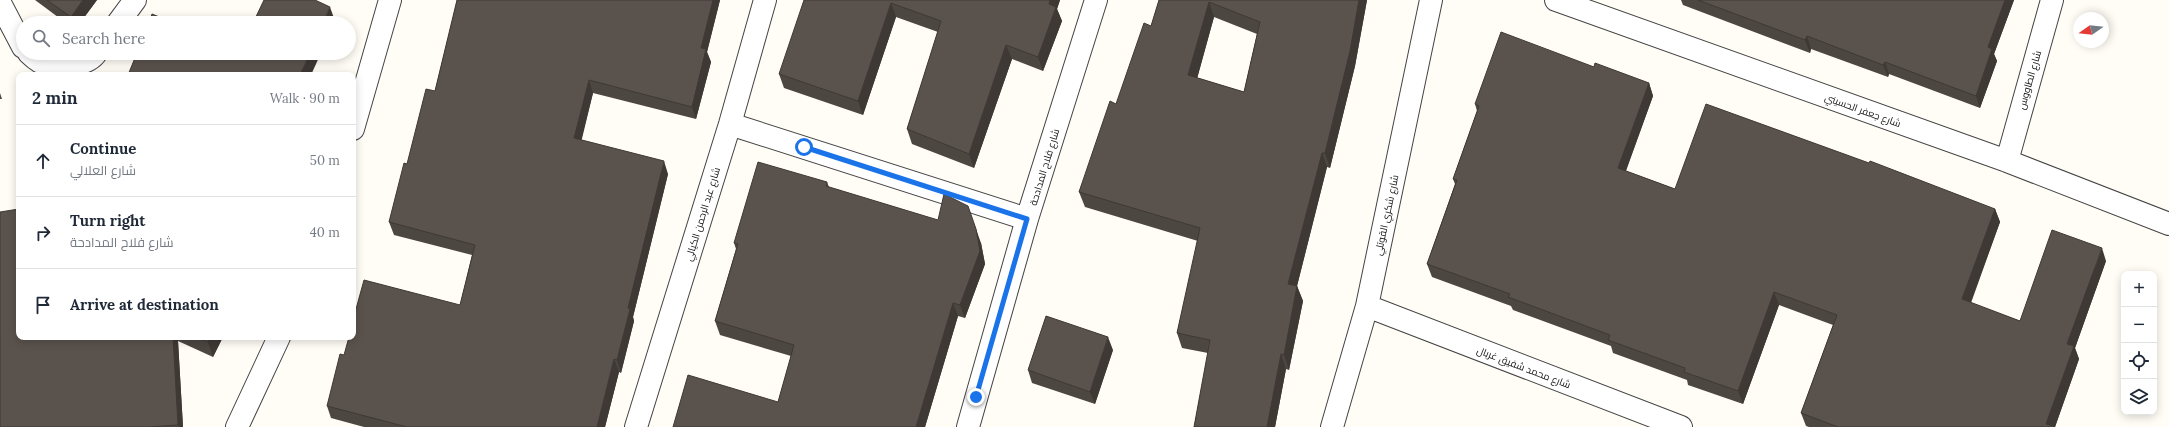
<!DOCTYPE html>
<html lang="en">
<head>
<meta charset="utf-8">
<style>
	:root { --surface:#fff; --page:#f6f6f7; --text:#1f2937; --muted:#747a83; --line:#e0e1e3 }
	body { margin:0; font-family:Lora,Cairo,serif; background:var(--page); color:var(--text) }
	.controls { position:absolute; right:12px; bottom:12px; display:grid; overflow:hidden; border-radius:8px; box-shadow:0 2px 10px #0003 }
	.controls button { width:36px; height:36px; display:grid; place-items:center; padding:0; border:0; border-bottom:1px solid var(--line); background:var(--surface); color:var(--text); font:20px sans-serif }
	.compass { position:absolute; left:2073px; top:12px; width:36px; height:36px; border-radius:50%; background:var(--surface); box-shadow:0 2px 10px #0003; rotate:256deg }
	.stop { position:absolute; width:12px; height:12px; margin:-9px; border:3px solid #1a73e8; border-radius:50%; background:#fff }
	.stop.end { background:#1a73e8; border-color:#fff; box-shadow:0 1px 4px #0008 }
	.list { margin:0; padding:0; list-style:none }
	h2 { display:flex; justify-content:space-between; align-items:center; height:52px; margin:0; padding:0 16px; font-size:17px }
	h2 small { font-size:13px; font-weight:400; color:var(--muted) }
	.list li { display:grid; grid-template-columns:26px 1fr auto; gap:12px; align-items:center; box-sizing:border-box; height:72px; padding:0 16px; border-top:1px solid var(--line) }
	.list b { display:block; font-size:15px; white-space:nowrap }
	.list p { margin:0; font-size:13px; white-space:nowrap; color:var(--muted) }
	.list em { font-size:13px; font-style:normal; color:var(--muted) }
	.icon { flex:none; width:22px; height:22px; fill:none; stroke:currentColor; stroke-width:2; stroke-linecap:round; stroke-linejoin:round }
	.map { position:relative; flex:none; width:2169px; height:427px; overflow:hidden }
	.search { position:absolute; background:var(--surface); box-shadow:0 2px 10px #0003; left:16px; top:16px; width:340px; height:44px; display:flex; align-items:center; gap:10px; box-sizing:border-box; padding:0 14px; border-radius:22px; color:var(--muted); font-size:15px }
	.panel { position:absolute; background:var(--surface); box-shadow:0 2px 10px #0003; left:16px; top:72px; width:340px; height:268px; border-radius:8px }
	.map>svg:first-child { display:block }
</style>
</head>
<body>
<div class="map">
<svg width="2169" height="427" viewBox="0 0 2169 427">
	<rect width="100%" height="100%" fill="#fffdf5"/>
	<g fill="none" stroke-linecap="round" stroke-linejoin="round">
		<defs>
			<path id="minor" d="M1556,0L2007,161L2169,224
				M0,3L23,47
				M118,23L135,0
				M29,53C35,59 41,64 50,66C63,69 89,64 96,53
				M730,124L1027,219
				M353,129L390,0
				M2007,161L2052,0
				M1367,306L1681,427
				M237,427L279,337
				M636,427L730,124L765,0
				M968,427L1027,219L1096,0
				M1332,427L1367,306L1431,0"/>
		</defs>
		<use href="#minor" stroke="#444" stroke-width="24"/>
		<use href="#minor" stroke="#fff" stroke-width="22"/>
	</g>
	<path fill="#4d4742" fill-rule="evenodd" d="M35,0H97L80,23H66Z
		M457,0H720L707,52L711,62L696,119L593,93L581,140L668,174L633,317L634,321L621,373L619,372L605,427H364L331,418L327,406L344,355L460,305L472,255L394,235L389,222L407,164L435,91Z
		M819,0H1060L1057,9L1062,21L1043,71L1012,59L974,168L912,144L907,129L938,32L896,17L863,115L784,88L779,74Z
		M1159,0H1367L1355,66L1330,168L1327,167L1297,286L1303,301L1289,370L1286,369L1275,427H1194L1208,353L1182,348L1177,333L1198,241L1085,207L1079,192L1116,104L1151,26ZM1214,17L1257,34L1244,92L1197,78Z
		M1681,0H2014L1994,54L1997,61L1980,108L1889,74L1888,77L1811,49L1810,53L1683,5Z
		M1594,67L1649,83L1653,96L1626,171L1675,189L1995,209L2000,222L1971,303L2020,321L2106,261L2075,348L2079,359L2055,427H1809L1806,426L1801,413L1833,325L1779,305L1743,404L1688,385L1687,380L1613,353L1611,346L1513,310L1511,306L1432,277L1427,264L1455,184L1453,179L1477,111L1475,104Z
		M0,93L2,99H0Z
		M827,182L829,187L981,243L985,264L965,318L958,316L925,427H673L778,402L791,356L720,335L715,321L736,249L734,243Z
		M19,337H223L213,357L178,341L183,427H0Z
		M1113,350L1095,404L1032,383L1028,370Z"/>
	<path fill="#3f3936" d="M83,0H97L80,23H73L71,17Z
		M713,0H720L707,52L711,62L696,119L692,107L701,48Z
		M1050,0H1060L1057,9L1062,21L1043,71L1038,57L1049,4Z
		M1359,0H1367L1355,66L1330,168L1325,153Z
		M2005,0H2014L1994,54L1997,61L1980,108L1976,96L1988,47Z
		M1209,2L1214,17L1194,90L1188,75Z
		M891,3L896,17L863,115L858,101Z
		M330,7L335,21L334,23H323Z
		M1807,36L1811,49L1810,53L1805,40Z
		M1006,45L1012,59L974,168L969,154Z
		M310,53H321L311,75H300Z
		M1885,62L1889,74L1888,77L1883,65Z
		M589,80L593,93L579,151L574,138Z
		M1649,83L1653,96L1622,181L1618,168Z
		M1322,153L1327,167L1294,298L1288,284Z
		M664,161L668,174L633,317L634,321L621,373L617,360L628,308Z
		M1995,209L2000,222L1967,312L1962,299Z
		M976,229L981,243L985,264L965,318L960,305Z
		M2102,248L2106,261L2075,348L2079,359L2055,427H2048L2046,424L2067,344Z
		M1297,286L1303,301L1289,370L1284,355Z
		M1774,292L1779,305L1743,404L1738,391Z
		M953,303L958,316L925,427H916Z
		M173,337H176L178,341L183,427H179L178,425Z
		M210,337H223L213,357L208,342Z
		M1108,337L1113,350L1095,404L1090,392Z
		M1281,354L1286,369L1275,427H1267Z
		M614,359L619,372L605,427H597Z"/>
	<path fill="#5a524d" stroke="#3f3936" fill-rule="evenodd" d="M47,0H83L71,17Z
		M264,0H315L330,7L323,23H253Z
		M457,0H713L701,48L706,49L692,107L589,80L574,138L664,161L628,308L630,309L617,360L614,359L597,427H407L327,406L340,354L344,355L349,337H353V320L364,280L460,305L475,245L389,222L404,163L407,164L426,89L435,91Z
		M804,0H1050L1049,4L1056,7L1038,57L1006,45L969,154L907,129L941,21L891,3L858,101L779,74Z
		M1159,0H1359L1350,51L1325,153H1322L1288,284L1297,286L1284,355L1281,354L1267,427H1194L1210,340L1177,333L1200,228L1079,192L1110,101L1116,104L1144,23L1151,26ZM1209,2L1260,22L1244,92L1188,75Z
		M1698,0H2005L1988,47L1992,49L1976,96L1885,62L1883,65L1807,36L1805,40Z
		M152,14L174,23H149Z
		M1501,32L1594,67L1595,63L1649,83L1618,168L1675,189L1706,104L1869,163L1870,161L1995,209L1962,299L2020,321L2052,230L2102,248L2067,344L2074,346L2046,424L2054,426L2053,427H1838L1801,413L1837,315L1774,292L1738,391L1684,372L1685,368L1608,340L1610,335L1508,297L1510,294L1427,264L1457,180L1453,179L1479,106L1475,104Z
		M137,53H310L300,75H128Z
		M758,162L827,182L826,186L938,220L944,194L968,206L976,229L980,251L960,305L953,303L916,427H673L688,375L778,402L794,345L715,321L738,244L734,243Z
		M19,209V337H173L178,425L149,427H0V212Z
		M1046,316L1108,337L1090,392L1028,370Z
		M196,337H210L208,342Z"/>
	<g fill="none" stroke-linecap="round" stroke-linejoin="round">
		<path stroke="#1a73e8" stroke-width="5" d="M804,147L1027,219L976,397"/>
	</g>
	<g text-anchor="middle" stroke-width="4" stroke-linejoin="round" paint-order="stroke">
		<g font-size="10" fill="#111" stroke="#fff">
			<text transform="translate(2029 80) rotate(-74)" y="4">شارع الطاووس</text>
			<text transform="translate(1863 110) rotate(20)" y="4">شارع جعفر الحسيني</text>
			<text transform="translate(1044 167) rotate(-73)" y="4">شارع فلاح المدادحة</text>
			<text transform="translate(702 214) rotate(-73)" y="4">شارع عبد الرحمن الكيالي</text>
			<text transform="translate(1386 215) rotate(-78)" y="4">شارع شكري القوتلي</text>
			<text transform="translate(1524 367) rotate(21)" y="4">شارع محمد شفيق غربال</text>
		</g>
	</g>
</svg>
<div class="controls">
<button>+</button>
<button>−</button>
<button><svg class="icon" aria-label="locate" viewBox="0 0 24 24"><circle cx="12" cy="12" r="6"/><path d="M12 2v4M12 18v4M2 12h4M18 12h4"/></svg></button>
<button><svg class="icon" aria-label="layers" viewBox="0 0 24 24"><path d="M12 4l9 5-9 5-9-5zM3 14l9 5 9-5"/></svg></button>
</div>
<svg class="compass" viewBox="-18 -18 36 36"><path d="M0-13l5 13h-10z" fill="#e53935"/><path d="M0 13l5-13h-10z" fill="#747a83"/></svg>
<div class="stop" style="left:804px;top:147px"></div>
<div class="stop end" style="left:976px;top:397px"></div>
<div class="search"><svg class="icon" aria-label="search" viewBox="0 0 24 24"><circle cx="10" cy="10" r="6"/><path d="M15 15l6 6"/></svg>Search here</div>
<section class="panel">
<h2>2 min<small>Walk · 90 m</small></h2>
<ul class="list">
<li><svg class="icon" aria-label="ahead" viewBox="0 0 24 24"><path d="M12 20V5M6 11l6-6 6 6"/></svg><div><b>Continue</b><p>شارع العلالي</p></div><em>50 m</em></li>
<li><svg class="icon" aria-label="right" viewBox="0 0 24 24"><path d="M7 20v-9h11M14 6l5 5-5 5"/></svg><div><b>Turn right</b><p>شارع فلاح المدادحة</p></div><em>40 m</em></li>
<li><svg class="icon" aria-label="arrive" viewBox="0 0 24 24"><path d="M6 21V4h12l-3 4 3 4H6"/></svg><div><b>Arrive at destination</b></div></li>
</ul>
</section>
</div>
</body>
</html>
